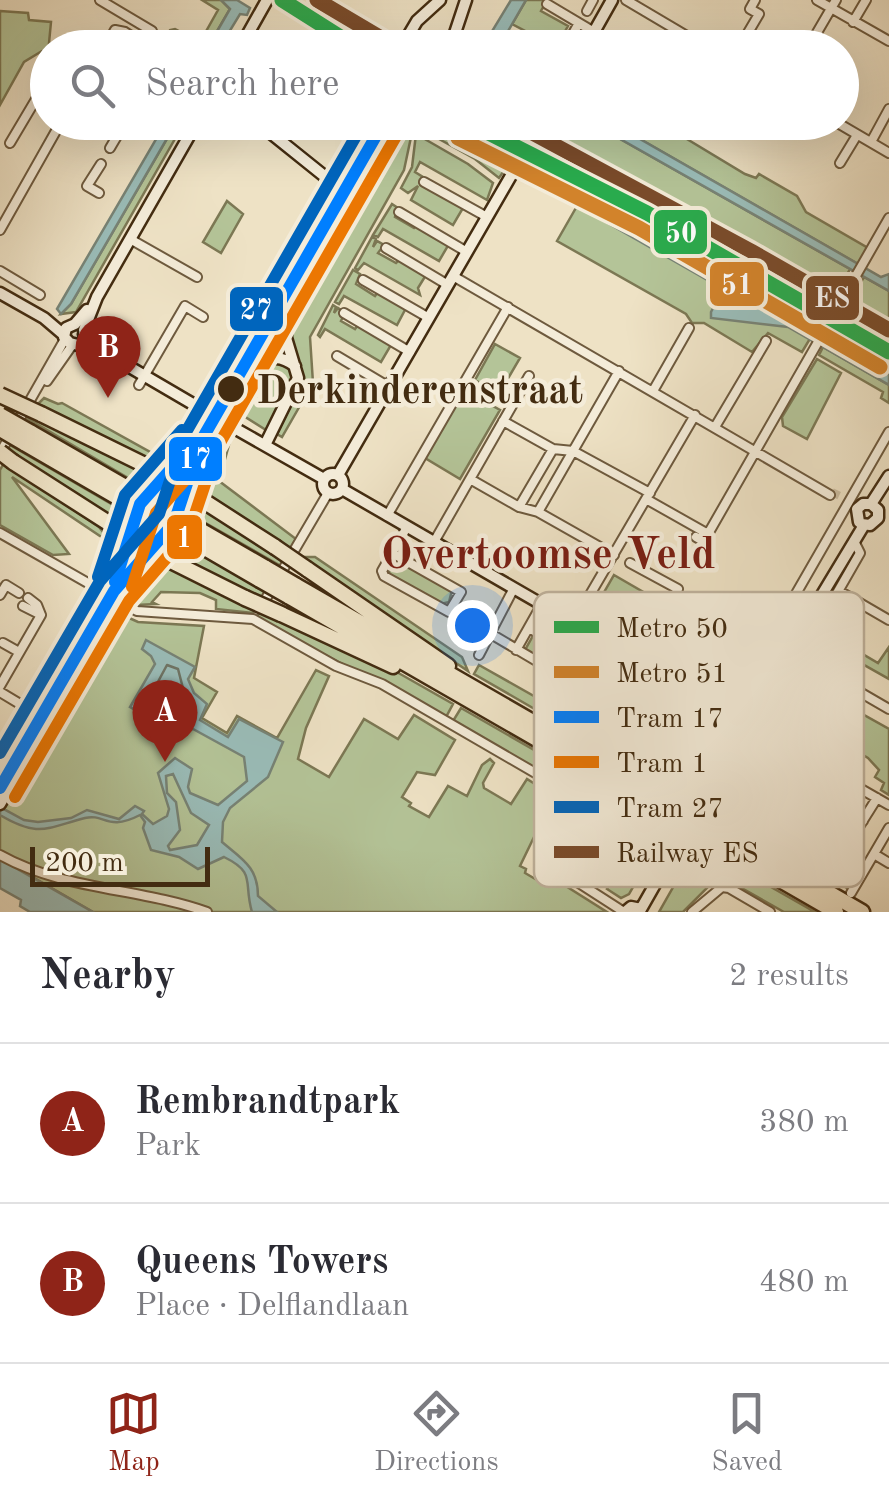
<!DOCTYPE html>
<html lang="en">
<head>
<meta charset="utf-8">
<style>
	:root { --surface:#fff; --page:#f2f2f3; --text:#2b2b33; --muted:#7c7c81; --line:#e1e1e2; --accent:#8f2418 }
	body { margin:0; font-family:"Old Standard TT",serif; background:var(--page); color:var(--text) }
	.scale { position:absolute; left:30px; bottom:25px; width:180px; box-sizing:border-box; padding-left:10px; border:5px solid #432c11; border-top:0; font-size:28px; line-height:35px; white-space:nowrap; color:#432c11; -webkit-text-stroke:8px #f4ecd9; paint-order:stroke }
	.you { position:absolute; left:472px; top:625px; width:35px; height:35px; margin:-25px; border:8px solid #fff; border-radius:50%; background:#1a73e8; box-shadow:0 0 0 15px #1a73e833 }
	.badge { display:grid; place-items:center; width:65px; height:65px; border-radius:50%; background:var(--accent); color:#fff; font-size:32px; font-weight:700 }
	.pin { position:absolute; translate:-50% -82px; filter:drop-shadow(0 2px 5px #0008) }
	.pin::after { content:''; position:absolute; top:52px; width:35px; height:30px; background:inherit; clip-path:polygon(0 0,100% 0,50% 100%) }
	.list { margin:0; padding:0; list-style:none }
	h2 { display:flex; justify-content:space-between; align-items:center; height:130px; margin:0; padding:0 40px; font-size:42px }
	h2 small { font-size:32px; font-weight:400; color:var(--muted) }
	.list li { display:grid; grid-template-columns:65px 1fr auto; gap:30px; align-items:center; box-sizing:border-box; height:160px; padding:0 40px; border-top:2px solid var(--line) }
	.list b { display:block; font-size:38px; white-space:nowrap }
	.list p { margin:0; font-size:32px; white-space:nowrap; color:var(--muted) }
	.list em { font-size:32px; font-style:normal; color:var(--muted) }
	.icon { flex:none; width:55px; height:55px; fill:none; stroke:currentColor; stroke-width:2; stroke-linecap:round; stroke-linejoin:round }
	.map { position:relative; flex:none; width:889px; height:912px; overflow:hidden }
	.search { position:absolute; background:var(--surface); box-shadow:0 10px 40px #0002; left:30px; right:30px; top:30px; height:110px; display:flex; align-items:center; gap:25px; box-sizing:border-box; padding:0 35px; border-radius:55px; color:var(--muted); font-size:38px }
	.sheet { height:450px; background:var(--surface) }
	nav { display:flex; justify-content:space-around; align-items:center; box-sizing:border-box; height:140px; border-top:2px solid var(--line); background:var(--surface); font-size:28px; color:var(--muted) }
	nav a { display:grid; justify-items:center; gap:5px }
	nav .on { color:var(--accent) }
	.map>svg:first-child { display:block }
</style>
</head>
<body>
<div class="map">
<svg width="889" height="912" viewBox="0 0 889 912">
	<rect width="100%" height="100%" fill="#eee2c5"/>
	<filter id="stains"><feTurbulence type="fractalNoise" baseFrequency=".002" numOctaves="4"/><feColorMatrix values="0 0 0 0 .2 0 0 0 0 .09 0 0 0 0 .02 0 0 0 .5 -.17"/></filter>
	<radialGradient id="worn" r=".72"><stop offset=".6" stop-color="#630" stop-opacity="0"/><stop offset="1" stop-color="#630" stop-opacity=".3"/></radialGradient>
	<path fill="#b4c498" stroke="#7c7854" stroke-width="2.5" d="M202,0H221L230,9L208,47H169L162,44L170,30L175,29L200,42L218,10Z
		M526,0H547L541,11L568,26L556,47L512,24Z
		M0,11L28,13L29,20L51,22L49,43L76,45L74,47L48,48L47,52L42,51L24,62L0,105Z
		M176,123H184L76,312L61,314L71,304Z
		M410,123H414L404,170L310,337L313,383L282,437L277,434L302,382L291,337V322L341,228C344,204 360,191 373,174C387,157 397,140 410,123Z
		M423,123H435L508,165L499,178L475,159L421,129Z
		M552,123H592L850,269L837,292L767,250L547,130Z
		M612,123H666L667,127L745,174L756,178L759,174L797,196L806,212L868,248L858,264Z
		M416,134L468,164L493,183L487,200L420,162L415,172L423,177L420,183L463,208L453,225L411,200L418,186L408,193L401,188L412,167Z
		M531,156L645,216L823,317L802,352L768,333L752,352L704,323H692L686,314L557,241L577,206L522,174Z
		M227,201L243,214L221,253L203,242Z
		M392,204L398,208L395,217L414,228L417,225L449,244L439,261L383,229L378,237L373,235Z
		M372,237L376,239L373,247L377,241L384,245L378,253L396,263L399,260L426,275L418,288L420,295L364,263L358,270L355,268Z
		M353,270L360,274L356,284L375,296L378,292L406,308L397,325L344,296L339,304L335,302Z
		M864,277L889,291V321L850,300Z
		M333,305L336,307L334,313L338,308L345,313L341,321L355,329L358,325L391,345L381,362L325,329L320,337L318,335Z
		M836,324L889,356V371L829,339Z
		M495,344L520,358L499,394L475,380Z
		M823,347L889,385V403L881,398L883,392L819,355Z
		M817,359L841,373L807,439L783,426L782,417Z
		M268,361C317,361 278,410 266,430L239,413Z
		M464,390L500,410L460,479L425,458Z
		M44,398L58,404L62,403L150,452L154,461H148L36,406Z
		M28,412L143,469L135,482L25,417Z
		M207,428L192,486L170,472Z
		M221,435L230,441L219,481L296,539L289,551L204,492L207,473Z
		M10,445L120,509L114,520L7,450Z
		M4,463L99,527L107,537L100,536L12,477L69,554L53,555L0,525V470Z
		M200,505L284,560L281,566L195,517Z
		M122,540L149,554L134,567L117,590L0,797V774L101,601Z
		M179,542L266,591L260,601L169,552Z
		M299,557H315L462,657L468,671Z
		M395,560L452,590L449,602L441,604L389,574L390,563Z
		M161,563L256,609L253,613L216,609V600L200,593L161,592L152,602L156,604L136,605L129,599L131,593Z
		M614,575L645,593L621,635L607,628L618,608L599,601Z
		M261,611L395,671L453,704L446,717L255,619Z
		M118,613L138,622L204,626L194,678L217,692L202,718L227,733L237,716L277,738L316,670L329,676L306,728L298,759L329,777L364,719L398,739L414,715L455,740L435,775L417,772L402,797L411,803L409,806L429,817L448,786L467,796L482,765L490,759L494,763L483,783L484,788L511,804L527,779L576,810L566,843L552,835L546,845L534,837L520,866L526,869L525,873L544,884L553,878L607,912H93L0,858V809Z
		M848,618L856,622L844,643L878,663L889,647V679L827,644L832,636L836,638Z
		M534,634L589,666L581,681L525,650Z
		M479,665L615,742L609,752L474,674Z
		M793,706L840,734L855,710L889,729V795L881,790L884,783L875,777L879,770L868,758L797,717L799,714L791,709Z
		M461,708L590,782L582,796L453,721Z
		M594,792L664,833L629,894L621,898L607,889L637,844L630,839L637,824L598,802L591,813L586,807Z
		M723,794L727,796L722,806L851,881L847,888L714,810Z
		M697,845L815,912H784L738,886L717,888L692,855Z
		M688,861L708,887L683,912H659Z"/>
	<path fill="#9abdb9" stroke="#778376" stroke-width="2.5" fill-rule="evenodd" d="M221,0H237L250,8L247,15L240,14L220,47H208L230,9Z
		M511,0H526L499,47H466L470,41L478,45L485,43Z
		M166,122L176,123L71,304L61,314L57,309Z
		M435,123H448L889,371V385L788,327L711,318V312L723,289L522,174L524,170L510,162L508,165Z
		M592,123H612L881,277L889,274V291Z
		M146,640L195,667L188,679L194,693L207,704L200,720L228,737L239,719L283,742L268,777L230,808L223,822L222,842C242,859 258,867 258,896L277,912H252C243,882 257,873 224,857L198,869L179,857L151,850L143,828L145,822L140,815C107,832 105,813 85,818C46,828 39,838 0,815V807L24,820L38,822L71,818L87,810L119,819L135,806L144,811L142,814L153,824L167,816L169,809L158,773L175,758L192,769L188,787L190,793L218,805L247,781L244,757L193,729L172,731L130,707L155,664L151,656L142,649ZM173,774L191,813L209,825L197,845L170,850L168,846L180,830L176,802L167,793L166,776Z
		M0,859L93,912H30L20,906L21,900L0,888Z"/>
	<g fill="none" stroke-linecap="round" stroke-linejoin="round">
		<path stroke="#6e7465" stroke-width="2.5" d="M167,665L178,669L185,696L193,706L187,719L172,721L146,704Z"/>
		<path stroke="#ccbea1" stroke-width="8" stroke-dasharray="8 4" stroke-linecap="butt" d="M832,492L842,497"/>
		<defs>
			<path id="street" d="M100,0L152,31L145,44
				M626,0L707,48
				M817,0L889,41
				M547,4L594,32
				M587,11L593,0
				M853,22L866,0
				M512,45L516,48
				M105,48L115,30L125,32L150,48
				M292,48L298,45
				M565,48L579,23
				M739,48L759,14L750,9L755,0
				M808,48L836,0
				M836,122L889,153
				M781,129L785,122
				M871,142L889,109
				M10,143L48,79
				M110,148L123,126
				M840,163L857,135
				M424,182L487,217
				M99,193L87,186L101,164
				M399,212L467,252
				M0,230L61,122
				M130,239L197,277
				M386,248L448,285
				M0,271L40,295
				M453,276L830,495
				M363,280L429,318
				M344,313L410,352
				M337,356L389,387
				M47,381L73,344
				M139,385L185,306L203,317
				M653,391L689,328
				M503,421L553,449
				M715,427L766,341
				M0,453L65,339
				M470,479L519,507L538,512L619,371
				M646,499L708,534L889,218
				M519,507L553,449L573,451L650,493
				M538,512L614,555
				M387,516L508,307
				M0,533L137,611L253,619L336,666L382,684L575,796C592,817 560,850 568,876L624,912
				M696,537L708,544
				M434,542L529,376
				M392,553L461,592L449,612L384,576L382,571L407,527
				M630,563L678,589L638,659
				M839,591L889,620
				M0,595L6,585L19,593
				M23,606L41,615
				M261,607L328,493
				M574,622L695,415
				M491,634L579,686L592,664L529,628
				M3,643L19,652
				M516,650L542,604
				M479,655L514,588
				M801,658L889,709
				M0,686L41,615L37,605L28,598
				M0,692L25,707
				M764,697L777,698L860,553L854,541
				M728,712L889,432
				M615,722L648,665
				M756,729L889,805
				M788,747L763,792L850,841L877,798
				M0,750L68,636L77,634
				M775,769L863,821
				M874,854L889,863
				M0,855C62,890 140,888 207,912
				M851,893L889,828
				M692,912L722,887L729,888L770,912"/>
			<path id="secondary" d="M240,48L267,0
				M401,48L417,21L440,0
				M450,48L466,0
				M585,48L612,0
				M257,122L323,175L334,188
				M0,293L44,318L64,335
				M87,310L75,324L66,328L64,337L70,343L99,350
				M84,330L97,297L197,122
				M84,334L104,352L198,407
				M257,365C270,355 282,356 295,366
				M213,399L339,180L359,143L364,122
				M228,408L376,152L406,122
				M229,425L324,479
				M265,445L298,378L286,338V311
				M323 484a10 10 0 1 1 20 0a10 10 0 1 1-20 0Z
				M154,474L199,422
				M338,475L542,122
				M342,489L737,717
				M193,500L215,431
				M871,504L889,476
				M859,522L857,509L863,504H871
				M861,524L870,525L878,518V510L871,504
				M104,586L122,524
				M121,595L135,574L167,545
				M755,715L773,676L864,525
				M741,733L749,734L756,729L755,715
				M0,766L97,600
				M0,804L113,609
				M641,909L741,733
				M625,912L631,907L641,909"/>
			<path id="highway" d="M41,414L157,471L275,547
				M30,432L266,568
				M24,443L260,580
				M13,462L157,554L245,598
				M307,569L448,666
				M295,585L675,804
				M288,596L669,815
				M281,614L393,666
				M712,825L862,912
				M706,837L836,912"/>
		</defs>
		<use href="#street" stroke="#6e5a3e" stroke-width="12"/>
		<use href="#secondary" stroke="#432c11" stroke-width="15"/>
		<use href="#highway" stroke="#432c11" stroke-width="19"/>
		<use href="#street" stroke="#f4ecd9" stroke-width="8"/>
		<use href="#secondary" stroke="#f4ecd9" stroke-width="10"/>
		<use href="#highway" stroke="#eee2c5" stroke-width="14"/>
		<defs>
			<path id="secondary-bridge" d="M199,422L213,399
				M215,431L228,408
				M124,520L147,481
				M167,545L181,527L191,506
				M97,600L104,586
				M113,609L121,595"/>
			<path id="highway-bridge" d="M0,395L41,414
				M0,415L30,432
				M0,429L24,443
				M0,452L13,462
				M275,547L307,569
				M266,568L295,585
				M260,580L288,596
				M245,598L281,614
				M675,804L712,825
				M669,815L706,837"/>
		</defs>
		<use href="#secondary-bridge" stroke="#432c11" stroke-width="15" stroke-linecap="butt"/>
		<use href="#highway-bridge" stroke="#432c11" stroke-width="19" stroke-linecap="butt"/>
		<use href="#secondary-bridge" stroke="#f4ecd9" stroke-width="10"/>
		<use href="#highway-bridge" stroke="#eee2c5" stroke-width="14"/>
		<defs>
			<path id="rail-1" d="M317,0L398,48
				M512,122L751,251L889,330"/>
		</defs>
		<use href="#rail-1" stroke="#f4ecd9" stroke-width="22"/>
		<use href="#rail-1" stroke="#7a4b2a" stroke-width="15"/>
		<defs>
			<path id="tram-1" d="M115,582L140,504L195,442
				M0,788L114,591L174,523L201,441L384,122"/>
			<path id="tram-2" d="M132,587L156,513L208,454
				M15,797L129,601L189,532L217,448L399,131"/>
			<path id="tram-3" d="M98,577L125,495L182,430
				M0,753L100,581L159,514L186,432L364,122"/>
		</defs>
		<use href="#tram-1" stroke="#f4ecd9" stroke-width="20"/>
		<use href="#tram-2" stroke="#f4ecd9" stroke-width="20"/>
		<use href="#tram-3" stroke="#f4ecd9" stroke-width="20"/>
		<use href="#tram-1" stroke="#007fff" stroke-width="12"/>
		<use href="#tram-2" stroke="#ec7702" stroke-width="12"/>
		<use href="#tram-3" stroke="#0065bd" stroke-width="12"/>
		<defs>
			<path id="metro-1" d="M282,0L358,48
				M467,122L647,213L889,352"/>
			<path id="metro-2" d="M458,138L639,228L880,367"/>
		</defs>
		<use href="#metro-1" stroke="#f4ecd9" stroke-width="22"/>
		<use href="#metro-2" stroke="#f4ecd9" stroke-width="22"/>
		<use href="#metro-1" stroke="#29ab4d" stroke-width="15"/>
		<use href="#metro-2" stroke="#d2832b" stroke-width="15"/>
	</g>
	<circle fill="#432c11" stroke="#f4ecd9" stroke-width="4" cx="231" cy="389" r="15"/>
	<g text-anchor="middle" stroke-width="9" stroke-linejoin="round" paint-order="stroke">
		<g font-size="40" font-weight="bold" fill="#432c11" stroke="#f4ecd9" text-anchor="start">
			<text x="256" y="403">Derkinderenstraat</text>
		</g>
		<g font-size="45" font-weight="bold" fill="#7a1f14" stroke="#f4ecd9">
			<text x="548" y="568">Overtoomse Veld</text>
		</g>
	</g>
	<rect x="534" y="592" width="330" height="295" rx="15" fill="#f4ecd9" stroke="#bfb29d" stroke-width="2.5"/>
	<rect x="554" y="621" width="45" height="12" fill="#29ab4d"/>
	<rect x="554" y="666" width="45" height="12" fill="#d2832b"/>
	<rect x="554" y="711" width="45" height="12" fill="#007fff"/>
	<rect x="554" y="756" width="45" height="12" fill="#ec7702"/>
	<rect x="554" y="801" width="45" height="12" fill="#0065bd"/>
	<rect x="554" y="846" width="45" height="12" fill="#7a4b2a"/>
	<g font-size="28" fill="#432c11">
		<text x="616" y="637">Metro 50</text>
		<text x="616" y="682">Metro 51</text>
		<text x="616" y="727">Tram 17</text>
		<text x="616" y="772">Tram 1</text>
		<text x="616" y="817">Tram 27</text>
		<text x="616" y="862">Railway ES</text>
	</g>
	<g stroke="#f4ecd9" stroke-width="4">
		<rect x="652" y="208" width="57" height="48" rx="10" fill="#29ab4d"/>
		<rect x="708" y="260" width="58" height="48" rx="10" fill="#d2832b"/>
		<rect x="804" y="274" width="57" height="48" rx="10" fill="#7a4b2a"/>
		<rect x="228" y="285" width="57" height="48" rx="10" fill="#0065bd"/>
		<rect x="167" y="435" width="57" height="48" rx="10" fill="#007fff"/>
		<rect x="165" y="513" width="39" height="48" rx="10" fill="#ec7702"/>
	</g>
	<g font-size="28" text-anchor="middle" font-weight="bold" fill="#fff">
		<text x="681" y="242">50</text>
		<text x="737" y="294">51</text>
		<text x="832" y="307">ES</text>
		<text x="256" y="319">27</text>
		<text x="195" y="468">17</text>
		<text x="184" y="547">1</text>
	</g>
	<rect width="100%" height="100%" filter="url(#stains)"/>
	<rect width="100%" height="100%" fill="url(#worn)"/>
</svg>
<div class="scale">200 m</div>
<div class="you"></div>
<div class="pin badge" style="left:165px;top:762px">A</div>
<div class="pin badge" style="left:108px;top:398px">B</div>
<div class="search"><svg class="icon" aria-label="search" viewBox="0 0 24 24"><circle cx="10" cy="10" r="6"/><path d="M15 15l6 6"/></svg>Search here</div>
</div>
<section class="sheet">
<h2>Nearby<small>2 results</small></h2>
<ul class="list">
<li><span class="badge">A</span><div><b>Rembrandtpark</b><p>Park</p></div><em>380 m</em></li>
<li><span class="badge">B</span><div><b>Queens Towers</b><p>Place · Delflandlaan</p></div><em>480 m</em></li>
</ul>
</section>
<nav>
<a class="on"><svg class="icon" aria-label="map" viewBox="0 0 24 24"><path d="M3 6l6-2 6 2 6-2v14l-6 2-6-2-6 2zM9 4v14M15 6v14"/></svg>Map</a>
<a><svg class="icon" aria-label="directions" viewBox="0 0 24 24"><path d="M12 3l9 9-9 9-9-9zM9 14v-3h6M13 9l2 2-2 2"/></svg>Directions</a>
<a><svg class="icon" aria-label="saved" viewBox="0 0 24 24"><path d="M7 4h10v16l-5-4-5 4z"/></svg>Saved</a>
</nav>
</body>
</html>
